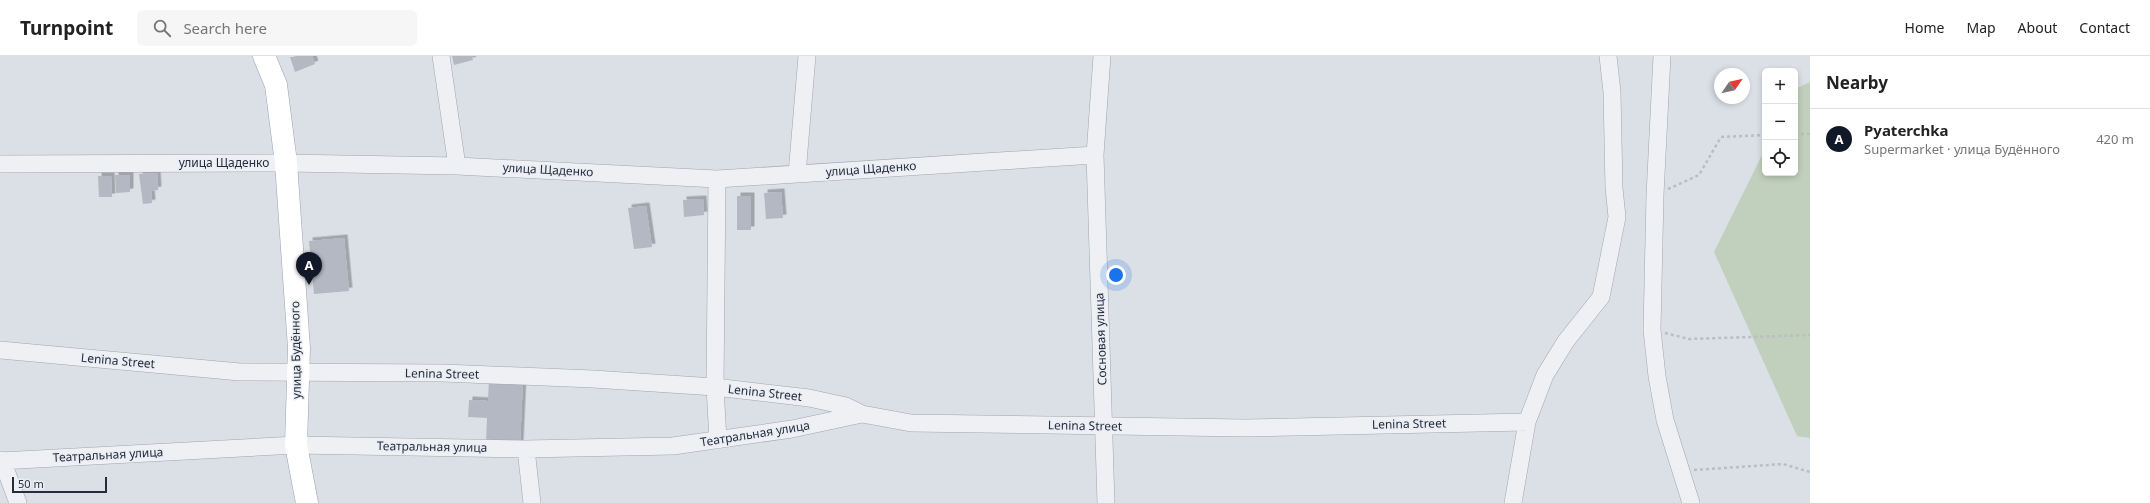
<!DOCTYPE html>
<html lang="en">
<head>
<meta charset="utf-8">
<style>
	:root { --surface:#fff; --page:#f6f6f6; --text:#222; --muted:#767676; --line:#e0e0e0; --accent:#111827 }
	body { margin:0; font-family:"Noto Sans",sans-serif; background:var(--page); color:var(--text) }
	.controls { position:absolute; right:12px; top:12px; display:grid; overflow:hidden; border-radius:6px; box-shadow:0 2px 6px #0003 }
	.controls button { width:36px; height:36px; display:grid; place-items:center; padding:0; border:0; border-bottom:1px solid var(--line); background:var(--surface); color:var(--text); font:20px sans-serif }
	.compass { position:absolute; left:1714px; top:12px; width:36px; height:36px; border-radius:50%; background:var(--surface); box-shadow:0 2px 6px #0003; rotate:56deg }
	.scale { position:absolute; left:12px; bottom:10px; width:95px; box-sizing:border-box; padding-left:4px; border:2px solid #252d3c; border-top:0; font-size:11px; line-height:14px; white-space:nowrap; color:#252d3c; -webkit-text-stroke:3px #eaeef4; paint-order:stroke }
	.you { position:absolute; left:1116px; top:219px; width:14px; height:14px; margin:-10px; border:3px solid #fff; border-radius:50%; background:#1a73e8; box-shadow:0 0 0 6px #1a73e833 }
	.badge { display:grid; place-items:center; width:26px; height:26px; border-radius:50%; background:var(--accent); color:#fff; font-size:13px; font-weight:700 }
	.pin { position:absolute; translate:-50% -33px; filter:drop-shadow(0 1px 2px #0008) }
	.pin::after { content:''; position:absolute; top:21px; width:14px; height:12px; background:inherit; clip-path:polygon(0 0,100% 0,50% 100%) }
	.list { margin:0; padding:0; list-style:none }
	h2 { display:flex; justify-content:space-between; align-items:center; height:52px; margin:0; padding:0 16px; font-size:17px }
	h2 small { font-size:13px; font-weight:400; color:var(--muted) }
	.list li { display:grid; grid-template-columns:26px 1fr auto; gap:12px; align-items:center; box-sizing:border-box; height:60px; padding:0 16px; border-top:1px solid var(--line) }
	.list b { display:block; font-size:15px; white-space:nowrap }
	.list p { margin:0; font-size:13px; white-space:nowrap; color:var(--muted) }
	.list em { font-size:13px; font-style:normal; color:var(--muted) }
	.icon { flex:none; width:22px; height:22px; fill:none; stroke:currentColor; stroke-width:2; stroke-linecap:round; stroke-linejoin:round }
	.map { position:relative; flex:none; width:1810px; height:447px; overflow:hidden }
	header { display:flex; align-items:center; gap:24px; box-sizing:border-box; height:56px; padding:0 20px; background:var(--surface); border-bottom:1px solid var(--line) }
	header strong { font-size:19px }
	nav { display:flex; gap:22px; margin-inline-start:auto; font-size:14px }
	.search { width:280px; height:36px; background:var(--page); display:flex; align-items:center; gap:10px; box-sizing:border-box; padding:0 14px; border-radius:6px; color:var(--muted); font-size:15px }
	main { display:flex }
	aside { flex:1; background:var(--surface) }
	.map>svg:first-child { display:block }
</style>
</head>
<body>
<header>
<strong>Turnpoint</strong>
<div class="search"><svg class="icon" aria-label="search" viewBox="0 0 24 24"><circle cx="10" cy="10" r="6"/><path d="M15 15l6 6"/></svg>Search here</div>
<nav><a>Home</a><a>Map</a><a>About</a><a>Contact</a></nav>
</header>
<main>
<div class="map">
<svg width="1810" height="447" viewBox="0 0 1810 447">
	<defs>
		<filter id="shadow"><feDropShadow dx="3.5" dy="-3.5" stdDeviation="0" flood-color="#0004"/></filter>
	</defs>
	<rect width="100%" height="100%" fill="#dbdfe6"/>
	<path fill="#c1d0bc" d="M1810,26V382L1797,380L1714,196L1765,93V117H1795V33Z"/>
	<path fill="#b3b8c2" filter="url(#shadow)" d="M312,0L315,8L295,16L290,1Z
		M452,0H472L473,4L454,9Z
		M157,117L158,134L151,135L152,147L143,148L139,118Z
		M115,119H130V136L116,137Z
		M98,120H111L112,141H99Z
		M781,136L783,162L766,163L764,137Z
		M737,140H751V174H737Z
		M703,143L704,159L684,161L683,144Z
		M646,150L652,191L634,193L628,152Z
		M344,182L349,235L314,238L309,185Z
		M489,322L523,323L520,389L486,387L487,362L468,361L469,344L488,345Z"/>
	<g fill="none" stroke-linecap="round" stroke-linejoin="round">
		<defs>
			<path id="minor" d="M441,0L457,110
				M1102,0L1095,99L1106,447
				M1662,0L1655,139L1652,274L1657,320L1665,364L1691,447
				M0,108L286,107L457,110L717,123L1095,99
				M797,118L807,0
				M717,123L715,331L718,384
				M0,294L240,316L443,317L593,323L715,331L809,342L846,350L862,358L911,367L1245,372L1527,366
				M526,393L532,447
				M2,404L18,447
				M0,405L296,389L526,393L673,390L792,373L862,358
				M1513,447L1527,366L1545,319L1566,285L1601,241L1617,161L1614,132L1612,36L1608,0"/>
			<path id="major" d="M264,0L276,29L286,107L299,292L296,389L307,447"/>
		</defs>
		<use href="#minor" stroke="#a1a6b0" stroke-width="18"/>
		<use href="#major" stroke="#9ba3b1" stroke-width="23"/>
		<path stroke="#babdc4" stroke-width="2.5" stroke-dasharray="3 3" stroke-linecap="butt" d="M1795,78H1810
			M1668,133L1699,119L1721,81L1765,79
			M1665,277L1689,283L1810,279
			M1694,414L1783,408L1810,416"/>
		<use href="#minor" stroke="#eef0f4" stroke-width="17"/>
		<use href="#major" stroke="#fff" stroke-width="22"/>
	</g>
	<g text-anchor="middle" stroke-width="3" stroke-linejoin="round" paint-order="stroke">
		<g font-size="12" fill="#252d3c" stroke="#eaeef4">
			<text x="224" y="111">улица Щаденко</text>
			<text transform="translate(871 113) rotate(-4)" y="4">улица Щаденко</text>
			<text transform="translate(548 114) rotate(3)" y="4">улица Щаденко</text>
			<text transform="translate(1101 283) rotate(-92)" y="4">Сосновая улица</text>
			<text transform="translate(296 294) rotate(-91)" y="4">улица Будённого</text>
			<text transform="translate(118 305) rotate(5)" y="4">Lenina Street</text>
			<text transform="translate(442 318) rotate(1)" y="4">Lenina Street</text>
			<text transform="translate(765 337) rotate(6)" y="4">Lenina Street</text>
			<text transform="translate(1409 368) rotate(-1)" y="4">Lenina Street</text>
			<text transform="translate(1085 370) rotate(1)" y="4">Lenina Street</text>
			<text transform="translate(755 378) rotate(-9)" y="4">Театральная улица</text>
			<text transform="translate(432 391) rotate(1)" y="4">Театральная улица</text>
			<text transform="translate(108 399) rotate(-3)" y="4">Театральная улица</text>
		</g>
	</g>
</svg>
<div class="controls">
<button>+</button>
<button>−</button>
<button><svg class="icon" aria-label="locate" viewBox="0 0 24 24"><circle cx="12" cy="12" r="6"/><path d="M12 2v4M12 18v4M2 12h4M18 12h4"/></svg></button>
</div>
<svg class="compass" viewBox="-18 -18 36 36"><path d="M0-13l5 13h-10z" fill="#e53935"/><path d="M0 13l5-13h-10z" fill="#767676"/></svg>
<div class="scale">50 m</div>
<div class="you"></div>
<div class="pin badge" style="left:309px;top:229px">A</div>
</div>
<aside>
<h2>Nearby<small></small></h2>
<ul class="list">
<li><span class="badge">A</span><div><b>Pyaterchka</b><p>Supermarket · улица Будённого</p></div><em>420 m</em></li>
</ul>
</aside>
</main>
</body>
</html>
